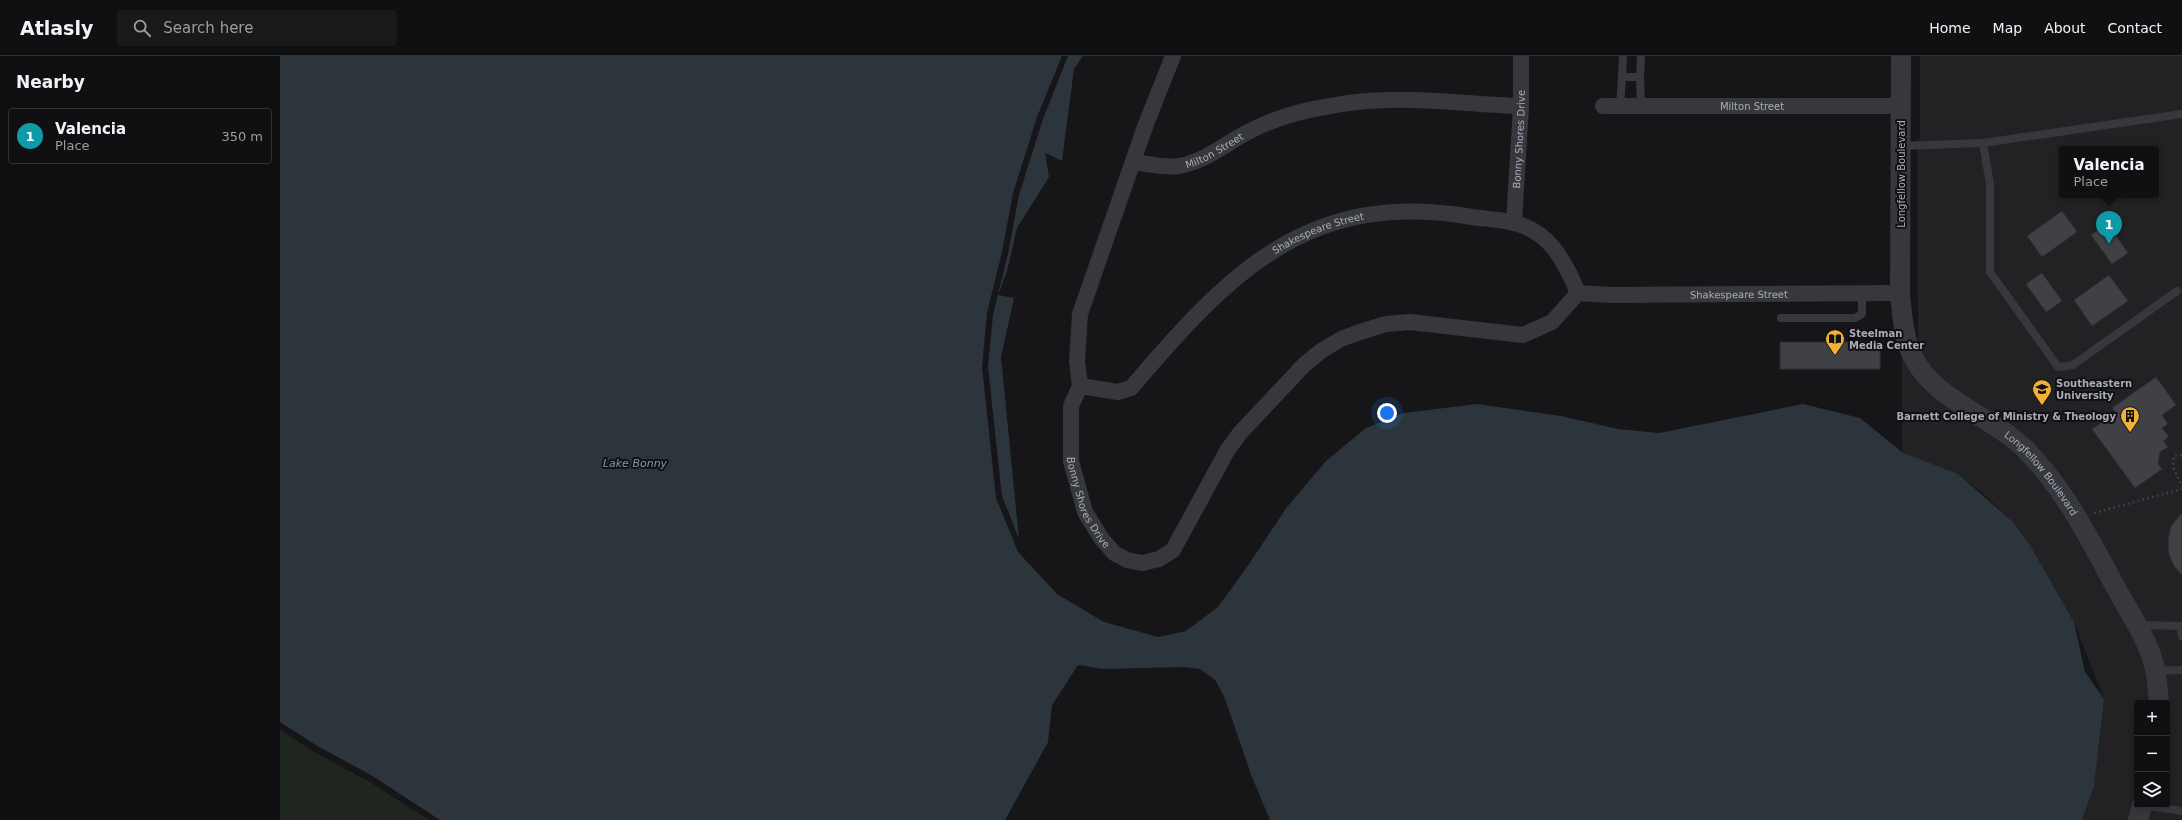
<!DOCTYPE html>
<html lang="en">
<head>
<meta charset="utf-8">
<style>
	:root { --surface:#101012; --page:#19191b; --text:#f1f3f6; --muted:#9c9d9f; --line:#303032; --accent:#d93025 }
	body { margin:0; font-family:"DejaVu Sans",sans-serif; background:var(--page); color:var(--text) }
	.controls { position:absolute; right:12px; bottom:12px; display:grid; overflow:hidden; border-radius:4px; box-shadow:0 2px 6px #0003 }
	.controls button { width:36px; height:36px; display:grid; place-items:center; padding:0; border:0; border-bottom:1px solid var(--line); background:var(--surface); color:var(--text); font:20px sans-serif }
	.you { position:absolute; left:1107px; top:357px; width:14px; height:14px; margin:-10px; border:3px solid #fff; border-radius:50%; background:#1a73e8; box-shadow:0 0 0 6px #1a73e833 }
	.badge { display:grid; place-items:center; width:26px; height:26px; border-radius:50%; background:var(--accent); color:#fff; font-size:13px; font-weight:700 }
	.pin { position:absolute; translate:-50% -33px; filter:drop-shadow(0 1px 2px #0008) }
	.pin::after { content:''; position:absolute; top:21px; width:14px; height:12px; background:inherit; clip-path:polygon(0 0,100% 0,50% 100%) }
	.popup { position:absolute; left:1779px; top:90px; width:100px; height:52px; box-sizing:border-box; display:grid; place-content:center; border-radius:4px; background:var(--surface); filter:drop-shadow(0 1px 3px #0005); font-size:13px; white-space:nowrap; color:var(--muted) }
	.popup b { font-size:15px; color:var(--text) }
	.popup::after { content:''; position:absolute; left:50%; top:100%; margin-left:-8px; border:8px solid transparent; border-top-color:var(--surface) }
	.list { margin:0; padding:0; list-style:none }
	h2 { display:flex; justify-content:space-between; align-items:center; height:52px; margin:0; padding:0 16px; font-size:17px }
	h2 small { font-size:13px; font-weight:400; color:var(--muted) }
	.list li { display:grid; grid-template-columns:26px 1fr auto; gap:12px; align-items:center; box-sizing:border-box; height:56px; margin:0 8px 8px; padding:0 8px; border:1px solid var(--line); border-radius:4px }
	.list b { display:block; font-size:15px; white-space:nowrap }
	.list p { margin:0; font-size:13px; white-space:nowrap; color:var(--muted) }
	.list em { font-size:13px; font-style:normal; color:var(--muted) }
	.icon { flex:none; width:22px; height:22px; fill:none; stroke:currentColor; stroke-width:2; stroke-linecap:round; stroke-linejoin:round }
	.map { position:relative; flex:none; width:1902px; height:764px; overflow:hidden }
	header { display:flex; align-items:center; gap:24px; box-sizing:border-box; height:56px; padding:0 20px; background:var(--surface); border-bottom:1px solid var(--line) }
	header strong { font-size:19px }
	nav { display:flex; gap:22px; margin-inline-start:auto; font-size:14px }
	.search { width:280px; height:36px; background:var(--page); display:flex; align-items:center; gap:10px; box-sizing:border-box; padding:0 14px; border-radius:4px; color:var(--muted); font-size:15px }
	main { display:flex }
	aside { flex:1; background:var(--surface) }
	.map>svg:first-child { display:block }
</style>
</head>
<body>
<header>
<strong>Atlasly</strong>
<div class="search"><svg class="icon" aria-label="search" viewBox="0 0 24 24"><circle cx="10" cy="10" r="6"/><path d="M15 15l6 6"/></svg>Search here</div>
<nav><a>Home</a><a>Map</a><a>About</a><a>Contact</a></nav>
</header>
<main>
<aside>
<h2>Nearby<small></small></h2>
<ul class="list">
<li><span class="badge" style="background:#0f9aa8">1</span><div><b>Valencia</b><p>Place</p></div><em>350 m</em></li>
</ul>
</aside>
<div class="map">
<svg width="1902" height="764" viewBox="0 0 1902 764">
	<rect width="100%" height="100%" fill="#161618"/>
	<path fill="#222225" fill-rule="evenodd" d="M1640,0H1902V764H1802L1814,731L1824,643L1794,566L1750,489L1732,465L1708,442L1678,418L1622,396V304L1638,281L1637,83H1640ZM1782,93H1876V139H1782ZM1857,647H1887V749H1857Z"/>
	<path fill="#1e261f" d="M0,674L36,697L88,725L149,764H0Z"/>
	<path fill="#2c353c" d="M0,0H782L757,61L733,137L722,196L707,257L702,311L716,442L738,496L777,538L824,566L878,581L906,575L938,551L967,511L1007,451L1046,405L1086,372L1124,357L1197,348L1281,360L1338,373L1379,377L1523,348L1580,362L1622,396L1678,418L1732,465L1750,489L1794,566L1805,616L1824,643L1814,731L1802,764H990L972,721L944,640L935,624L920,613L902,611L823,613L798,609L772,649L768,686L725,764H160L91,719L39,691L0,666Z
		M788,0H803L794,13L782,105L765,97L769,121L737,172L727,215L718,239L734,242L721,301L739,483L722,440L708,311L713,259L728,198L739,139L763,63Z"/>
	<path fill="#404145" stroke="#303034" d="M1782,155L1797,176L1762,201L1747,180Z
		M1827,167L1848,197L1832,208L1811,179Z
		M1762,217L1782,245L1766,256L1746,228Z
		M1829,219L1848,245L1812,270L1794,244Z
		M1500,286H1600V313H1500Z
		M1876,321L1896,349L1882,359L1888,368L1882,372L1889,381L1883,385L1888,391L1880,396L1878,408L1882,413L1855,432L1812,373L1836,357L1832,352Z
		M1902,457V519L1894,510L1889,498L1888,484L1891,470Z"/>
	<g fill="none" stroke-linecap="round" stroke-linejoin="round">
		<path stroke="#3d3f44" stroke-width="2.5" stroke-dasharray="2 3" stroke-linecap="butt" d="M1902,399L1894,400L1893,411L1902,431
			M1814,457L1902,433"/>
		<path stroke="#37383d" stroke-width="8" d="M1342,21L1343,0
			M1360,21L1361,0
			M1340,50L1342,21H1360L1361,50
			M1703,87L1710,128V216L1778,311L1793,309L1897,235
			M1621,90L1703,87L1902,58
			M1501,262H1575L1582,258V237
			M1858,569L1902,570
			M1901,570L1902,580
			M1876,615L1902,614
			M1863,749L1902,755"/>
		<g stroke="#37383d" stroke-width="16">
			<path id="s1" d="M1323,50H1621"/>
			<path id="s2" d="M854,106C868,108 885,112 899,110C927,105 947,86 972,74C995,62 1025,54 1050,50C1117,37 1175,48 1241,50"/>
			<path id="s3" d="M1234,167L1241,50V0"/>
			<path id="s4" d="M800,330L791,350V405L805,456L821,482L834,497L847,504L862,507L879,503L893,494L947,395L960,377L1024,309L1041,295L1061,283L1080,276L1106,268L1130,266L1243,279L1272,266L1298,237L1329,239L1620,237"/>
			<path id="s5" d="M800,330L838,336L851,332C949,217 1028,133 1192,161C1205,163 1220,163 1234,167C1269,175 1285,205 1298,237"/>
			<path d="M800,330L797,305L800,258L866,68L893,0"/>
		</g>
		<g stroke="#37383d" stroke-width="20">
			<path id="s6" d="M1621,0L1620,237C1622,257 1623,279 1632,299C1653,344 1710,359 1744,392C1788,436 1811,487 1841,541C1853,562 1866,582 1873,605C1877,618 1878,633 1879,647"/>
			<path d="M1858,764L1862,749"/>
		</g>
	</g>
	<defs>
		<symbol id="library-pin" viewBox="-11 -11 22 30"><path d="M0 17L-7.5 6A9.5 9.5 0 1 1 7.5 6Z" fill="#f2b134" stroke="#111113"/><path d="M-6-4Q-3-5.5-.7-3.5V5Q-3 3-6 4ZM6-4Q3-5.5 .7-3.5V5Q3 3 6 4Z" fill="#111"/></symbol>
		<symbol id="university-pin" viewBox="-11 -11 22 30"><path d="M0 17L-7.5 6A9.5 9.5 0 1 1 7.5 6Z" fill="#f2b134" stroke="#111113"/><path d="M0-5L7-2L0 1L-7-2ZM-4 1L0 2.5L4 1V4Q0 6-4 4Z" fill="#111"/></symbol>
		<symbol id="building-pin" viewBox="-11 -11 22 30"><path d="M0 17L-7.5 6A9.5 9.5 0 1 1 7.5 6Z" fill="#f2b134" stroke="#111113"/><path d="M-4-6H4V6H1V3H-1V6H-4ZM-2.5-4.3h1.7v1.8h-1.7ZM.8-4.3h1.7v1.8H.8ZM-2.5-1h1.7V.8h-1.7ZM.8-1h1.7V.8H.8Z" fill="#111"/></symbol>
	</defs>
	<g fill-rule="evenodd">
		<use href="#library-pin" x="1544" y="272" width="22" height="30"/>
		<use href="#university-pin" x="1751" y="322" width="22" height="30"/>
		<use href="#building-pin" x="1839" y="349" width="22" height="30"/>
	</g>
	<g text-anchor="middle" stroke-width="4" stroke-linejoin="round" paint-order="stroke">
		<g font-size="10" fill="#a8adb8" stroke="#111113">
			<text dy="4" stroke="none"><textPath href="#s1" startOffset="149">Milton Street</textPath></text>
			<text dy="4" stroke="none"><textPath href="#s3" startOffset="84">Bonny Shores Drive</textPath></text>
			<text dy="4" stroke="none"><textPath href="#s2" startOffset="84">Milton Street</textPath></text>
			<text transform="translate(1621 118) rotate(-90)" y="4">Longfellow Boulevard</text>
			<text dy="4" stroke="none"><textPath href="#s5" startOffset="299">Shakespeare Street</textPath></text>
			<text dy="4" stroke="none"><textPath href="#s4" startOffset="935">Shakespeare Street</textPath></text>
			<text dy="4" stroke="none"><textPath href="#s6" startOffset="478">Longfellow Boulevard</textPath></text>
			<text dy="4" stroke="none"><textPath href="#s4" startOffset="122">Bonny Shores Drive</textPath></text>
		</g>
		<g font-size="10" font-weight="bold" fill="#a8adb8" stroke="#111113" text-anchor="start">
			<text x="1569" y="281">Steelman<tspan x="1569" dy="12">Media Center</tspan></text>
			<text x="1776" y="331">Southeastern<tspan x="1776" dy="12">University</tspan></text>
			<text x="1836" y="364" text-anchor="end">Barnett College of Ministry &amp; Theology</text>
		</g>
		<g font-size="11" font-style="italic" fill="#7f9bb3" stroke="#111113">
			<text x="355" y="411">Lake Bonny</text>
		</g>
	</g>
</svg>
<div class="controls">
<button>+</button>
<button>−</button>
<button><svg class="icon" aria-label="layers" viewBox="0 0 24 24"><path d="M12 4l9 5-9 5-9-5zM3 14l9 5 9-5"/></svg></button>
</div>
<div class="you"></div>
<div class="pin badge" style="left:1829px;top:188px;background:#0f9aa8">1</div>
<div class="popup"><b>Valencia</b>Place</div>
</div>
</main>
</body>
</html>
